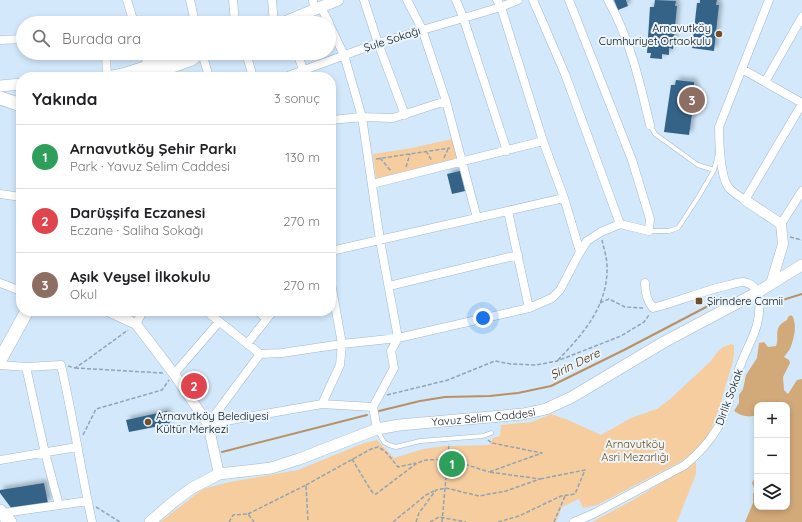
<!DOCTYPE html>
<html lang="tr">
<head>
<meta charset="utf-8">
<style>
	:root { --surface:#fff; --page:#f6f6f6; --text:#202124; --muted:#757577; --line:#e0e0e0; --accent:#b45309 }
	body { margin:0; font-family:Quicksand,sans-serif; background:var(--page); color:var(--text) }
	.controls { position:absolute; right:12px; bottom:12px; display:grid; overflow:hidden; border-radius:8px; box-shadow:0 2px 6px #0003 }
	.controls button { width:36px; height:36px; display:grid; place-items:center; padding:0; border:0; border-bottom:1px solid var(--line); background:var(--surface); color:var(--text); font:20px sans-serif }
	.you { position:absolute; left:483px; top:318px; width:14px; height:14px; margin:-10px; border:3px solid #fff; border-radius:50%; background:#1a73e8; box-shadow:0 0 0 6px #1a73e833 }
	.badge { display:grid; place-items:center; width:26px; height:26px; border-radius:50%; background:var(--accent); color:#fff; font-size:13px; font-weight:700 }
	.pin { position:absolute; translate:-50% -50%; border:2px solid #fff; box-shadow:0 1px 4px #0006 }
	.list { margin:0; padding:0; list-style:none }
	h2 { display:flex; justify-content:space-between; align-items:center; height:52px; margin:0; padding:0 16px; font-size:17px }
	h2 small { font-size:13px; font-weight:400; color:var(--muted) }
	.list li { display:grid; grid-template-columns:26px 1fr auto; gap:12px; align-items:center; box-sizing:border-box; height:64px; padding:0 16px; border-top:1px solid var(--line) }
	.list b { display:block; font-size:15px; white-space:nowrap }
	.list p { margin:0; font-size:13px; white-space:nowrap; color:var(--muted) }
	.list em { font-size:13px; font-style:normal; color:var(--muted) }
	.icon { flex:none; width:22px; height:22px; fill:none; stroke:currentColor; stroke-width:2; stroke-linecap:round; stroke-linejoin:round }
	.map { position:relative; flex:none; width:802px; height:522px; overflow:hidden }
	.search { position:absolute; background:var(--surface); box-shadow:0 2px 6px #0003; left:16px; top:16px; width:320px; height:44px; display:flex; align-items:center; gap:10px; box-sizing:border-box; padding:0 14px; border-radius:22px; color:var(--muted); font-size:15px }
	.panel { position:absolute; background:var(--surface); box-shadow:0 2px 6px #0003; left:16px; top:72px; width:320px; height:244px; border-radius:16px }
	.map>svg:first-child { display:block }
</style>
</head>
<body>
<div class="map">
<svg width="802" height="522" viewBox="0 0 802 522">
	<defs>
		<filter id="shadow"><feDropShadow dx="3.5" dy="-3.5" stdDeviation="2" flood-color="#0004"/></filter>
	</defs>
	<rect width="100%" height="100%" fill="#d3e9fb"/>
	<path fill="#f6cd9e" d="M452,139L457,155L455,160L376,179L373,154L412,148Z
		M731,344L734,345C735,358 731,369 727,381C721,401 717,422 705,440C699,449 691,455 682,461L597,505L583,508L579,499L562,507L556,522H160L203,489L230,482L298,470L364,443L377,440L394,458L423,449L445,446L489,445L493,438L500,436L501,425L532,422L551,414L568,420L601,435L631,418L657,409L670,399L711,361L718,351L723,347Z
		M696,462V474L677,522H592L633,500Z"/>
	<path fill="#d2a979" d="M791,315L793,317C797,328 794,338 790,349C788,352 786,354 784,357L789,360L790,363L783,377L784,390L788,394L797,380L802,379V522H745L753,503V494L755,490L752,483L757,474V507H787V405H757V415C749,418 741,416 734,411L739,403V395L743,389L746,375L757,358L759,343L764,342L768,347L776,346C780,335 772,328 787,320L788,317Z"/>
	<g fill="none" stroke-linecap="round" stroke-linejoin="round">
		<path stroke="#b89162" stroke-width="2" d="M773,303L802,294
			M379,411L420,401L445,397L490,396L518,393L551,386L624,350L710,305L720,302
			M222,452L367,415"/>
	</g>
	<path fill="#346388" filter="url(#shadow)" d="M614,0H626L628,6L618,10Z
		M655,0L676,1L675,6H677L673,49L669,48V55L662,54V59L650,58L651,53H647L650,7H654Z
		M700,0H717L716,5H719L714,51L692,48L697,3H700Z
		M676,80L694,82V87H696L689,135L664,132L671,85H675Z
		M460,171L465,191L452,194L447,174Z
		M167,411L170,424L129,432L126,420Z
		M44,483L48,503L12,509L0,493V490Z"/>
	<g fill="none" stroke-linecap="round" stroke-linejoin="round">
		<defs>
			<path id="service" d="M650,125L655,134L698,165L714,170
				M649,231H669L678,228L699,196L714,170L718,154
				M377,430L384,442L389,445L396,447L420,441L483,436L491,433"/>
			<path id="minor" d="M127,0L134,23
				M190,0L195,23
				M233,0L235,23
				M272,0L274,23
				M313,0L314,10
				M364,0L378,43L405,115
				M407,0L422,29L446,101L477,218
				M456,0L463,17L507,151
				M497,0L501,7L543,141L564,198L580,252
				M533,0L565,74L620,224
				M608,0C630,39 640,83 650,125
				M769,0L719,127C719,140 720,180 730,189C734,193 740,197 745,200L802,104
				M321,7L329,23
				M329,24L344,55L362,117L380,240L398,338L391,351L394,368L373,407L377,429
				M0,40L23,39
				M106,53L107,77
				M144,53L148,66
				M202,53L209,77
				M246,53L253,77
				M297,53L306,77
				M742,69L802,103
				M285,77L378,43L501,7L518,0
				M765,82L802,17
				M331,120L362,117L393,118L446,101
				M372,184L543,141
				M0,194L21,197
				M508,211L529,308
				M781,224L802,191
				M331,251L564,198
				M0,283L21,291
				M389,286L518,255
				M206,311L260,354L282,353L342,344L398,338L529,308L552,298L560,290L580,252L587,241L601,232L620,224L649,231L650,219L632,160L569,0
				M258,311L266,319
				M136,324L143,311
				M247,344L273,311
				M0,365L26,367L45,453L59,505
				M26,367L61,365C73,417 81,470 92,522
				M174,374L219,322
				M322,404L340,365L342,344L331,283
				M208,424L322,404L373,407
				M208,424L260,354
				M0,460L77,447
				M3,513L88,501
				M574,522L593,514L685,465C698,454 708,444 717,429C728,411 732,389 739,369C748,343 762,328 759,298C758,290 752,283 743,282C739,282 733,284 729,285C703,291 679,301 653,308C647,301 645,293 645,283"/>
			<path id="tertiary" d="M745,200L781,224L783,244L771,284
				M108,311L136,324L174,374L208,424L219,474"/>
			<g id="secondary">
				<path d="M282,23L338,0"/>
				<path d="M107,77L123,74L188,53"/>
				<path d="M144,77L192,60L201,53"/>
				<path d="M0,86L21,84"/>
				<path id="s1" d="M150,522L172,503L192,488L219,474L271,468L299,459L377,429L399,425L523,414L546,409L572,397L664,342L758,292L802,265"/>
			</g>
			<path id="primary" d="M0,98L21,105
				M0,360L27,311
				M0,511L10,522"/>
		</defs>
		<use href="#service" stroke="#a3b8ca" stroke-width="5"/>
		<use href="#minor" stroke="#a3b8ca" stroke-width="9"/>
		<use href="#tertiary" stroke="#a3b8ca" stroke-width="11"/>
		<use href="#secondary" stroke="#a3b8ca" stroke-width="12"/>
		<use href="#primary" stroke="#a3b8ca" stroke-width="14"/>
		<path stroke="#92a3b2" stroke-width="1.5" stroke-dasharray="4 2" stroke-linecap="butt" d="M426,151L432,161
			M380,158L391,171H392
			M444,158L448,149
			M376,159L450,148
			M406,167L410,154
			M790,237L802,240
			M600,303L609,299L625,307L643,308
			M558,360C583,334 608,306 607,267C607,258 604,249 602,240
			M68,366L75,368L84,362L128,330
			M75,368L163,373
			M387,395L448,380L495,361L511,364L536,365L557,361L621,336L644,322L649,315
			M83,435L96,409L162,390L169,380
			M352,459L370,489L373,493L376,494L417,463L426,460L449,459L489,472
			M306,485L371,449L378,447C388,452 391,459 398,467L416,463
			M96,507L120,522
			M248,514L306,485L308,522
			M229,522L233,515L248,514L254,522
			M393,522L426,495L434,491
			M416,522L419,513L436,490L446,488L479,496L506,491L540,479L489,472L542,453L492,443L488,440
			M430,522L439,517L466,522
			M442,522L449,444
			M498,522L519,516L561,496L575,494L585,470L540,479
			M554,522L565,496"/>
		<use href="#service" stroke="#fff" stroke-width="4"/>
		<use href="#minor" stroke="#fff" stroke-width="8"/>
		<use href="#tertiary" stroke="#fff" stroke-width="10"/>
		<use href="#secondary" stroke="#fff" stroke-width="11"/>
		<use href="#primary" stroke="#fff" stroke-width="13"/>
	</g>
	<g fill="#705026" stroke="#ecf4fc" stroke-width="1.5">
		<circle cx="719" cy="34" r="4"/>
		<rect x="695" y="297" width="8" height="8" rx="2"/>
		<circle cx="148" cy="422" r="4"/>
	</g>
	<g text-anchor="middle" stroke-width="4" stroke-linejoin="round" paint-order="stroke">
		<g font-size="11" fill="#091016" stroke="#ecf4fc" text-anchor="start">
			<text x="711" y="32" text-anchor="end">Arnavutköy<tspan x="711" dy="13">Cumhuriyet Ortaokulu</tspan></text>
			<text x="707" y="305">Şirindere Camii</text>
			<text x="156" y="420">Arnavutköy Belediyesi<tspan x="156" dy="13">Kültür Merkezi</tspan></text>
		</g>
		<g font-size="11" fill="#091016" stroke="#ecf4fc">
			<text transform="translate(392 39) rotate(-18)" y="4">Şule Sokağı</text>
			<text transform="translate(729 397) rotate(-70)" y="4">Dirlik Sokak</text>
			<text dy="4" stroke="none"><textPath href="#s1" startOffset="357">Yavuz Selim Caddesi</textPath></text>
		</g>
		<g font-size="11" fill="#744c13" stroke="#ecf4fc">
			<text x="635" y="448">Arnavutköy<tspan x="635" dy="13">Asri Mezarlığı</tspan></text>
		</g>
		<g font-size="12" font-style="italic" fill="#462b02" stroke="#ecf4fc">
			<text transform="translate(575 364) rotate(-26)" y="4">Şirin Dere</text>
		</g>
	</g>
</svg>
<div class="controls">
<button>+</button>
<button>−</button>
<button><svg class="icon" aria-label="layers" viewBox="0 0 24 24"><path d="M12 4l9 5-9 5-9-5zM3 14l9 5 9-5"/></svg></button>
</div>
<div class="you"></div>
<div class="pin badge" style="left:452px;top:464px;background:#2e9e5b">1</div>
<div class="pin badge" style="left:194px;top:386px;background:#e0444e">2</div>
<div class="pin badge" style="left:692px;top:100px;background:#8d6e63">3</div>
<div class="search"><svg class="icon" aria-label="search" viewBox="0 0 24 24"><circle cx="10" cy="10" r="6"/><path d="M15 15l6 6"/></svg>Burada ara</div>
<section class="panel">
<h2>Yakında<small>3 sonuç</small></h2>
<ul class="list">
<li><span class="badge" style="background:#2e9e5b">1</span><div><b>Arnavutköy Şehir Parkı</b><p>Park · Yavuz Selim Caddesi</p></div><em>130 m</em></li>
<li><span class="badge" style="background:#e0444e">2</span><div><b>Darüşşifa Eczanesi</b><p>Eczane · Saliha Sokağı</p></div><em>270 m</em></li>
<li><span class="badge" style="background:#8d6e63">3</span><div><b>Aşık Veysel İlkokulu</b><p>Okul</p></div><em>270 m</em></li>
</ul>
</section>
</div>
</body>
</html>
